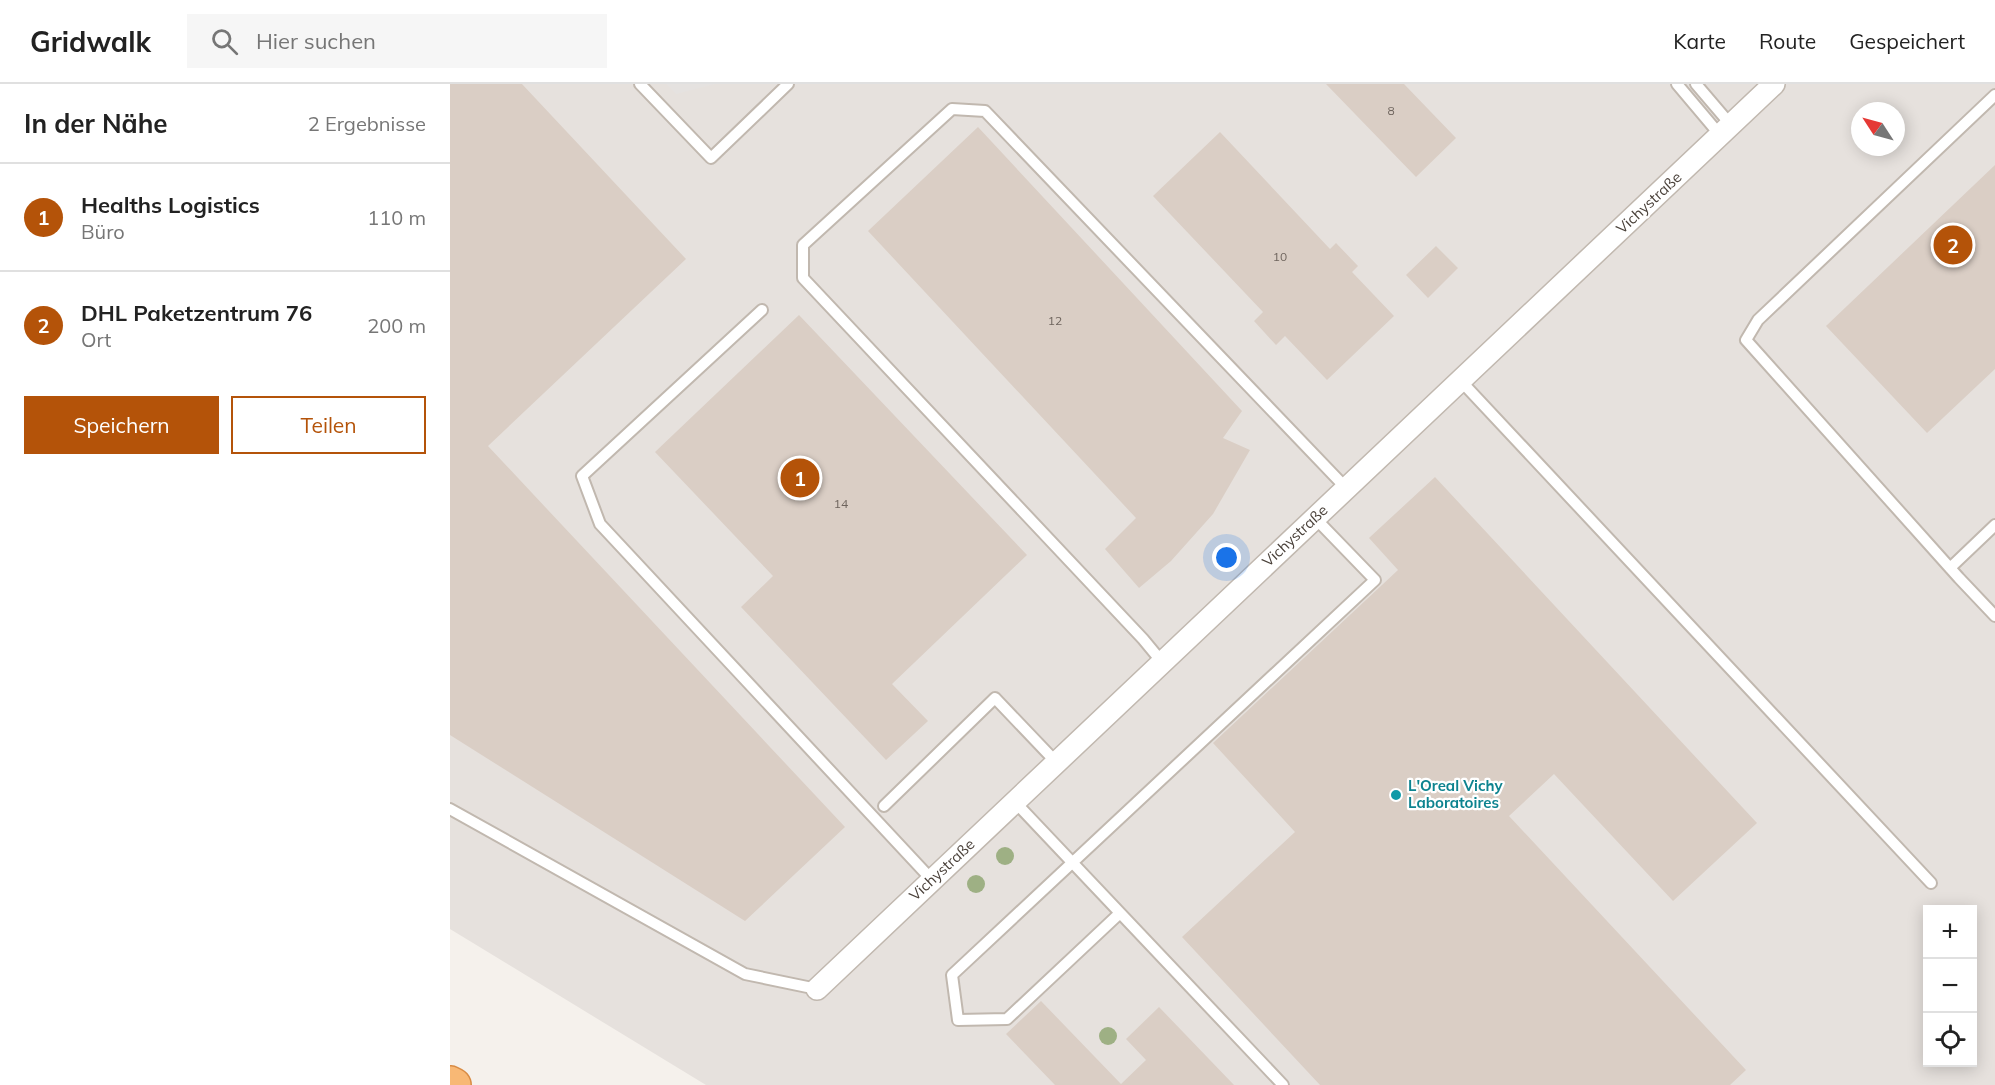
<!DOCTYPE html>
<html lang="de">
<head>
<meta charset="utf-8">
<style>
	:root { --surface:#fff; --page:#f6f6f6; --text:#222; --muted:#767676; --line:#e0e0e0; --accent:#b45309 }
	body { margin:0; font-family:Mulish,sans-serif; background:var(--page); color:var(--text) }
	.controls { position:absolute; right:18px; bottom:18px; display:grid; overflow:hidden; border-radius:0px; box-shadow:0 3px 15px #0003 }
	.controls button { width:54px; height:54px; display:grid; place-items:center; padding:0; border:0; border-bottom:2px solid var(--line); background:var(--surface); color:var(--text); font:30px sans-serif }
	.compass { position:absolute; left:1401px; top:18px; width:54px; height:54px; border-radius:50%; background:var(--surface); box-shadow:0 3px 15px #0003; rotate:306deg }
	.you { position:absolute; left:777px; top:474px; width:21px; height:21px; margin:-15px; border:4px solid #fff; border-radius:50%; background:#1a73e8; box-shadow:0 0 0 9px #1a73e833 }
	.badge { display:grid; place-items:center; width:39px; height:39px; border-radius:50%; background:var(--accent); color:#fff; font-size:20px; font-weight:700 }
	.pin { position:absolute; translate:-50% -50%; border:3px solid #fff; box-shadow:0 2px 6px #0006 }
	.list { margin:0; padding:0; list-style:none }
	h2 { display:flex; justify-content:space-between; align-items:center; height:78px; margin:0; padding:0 24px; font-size:26px }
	h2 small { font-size:20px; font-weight:400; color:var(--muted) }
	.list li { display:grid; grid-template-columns:39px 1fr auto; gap:18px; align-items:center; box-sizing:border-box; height:108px; padding:0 24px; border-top:2px solid var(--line) }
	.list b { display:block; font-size:22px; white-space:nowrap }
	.list p { margin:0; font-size:20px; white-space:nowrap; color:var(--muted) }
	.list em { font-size:20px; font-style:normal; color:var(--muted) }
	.actions { display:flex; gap:12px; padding:18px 24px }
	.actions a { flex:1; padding:14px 0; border:2px solid var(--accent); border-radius:0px; text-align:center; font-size:21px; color:var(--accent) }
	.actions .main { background:var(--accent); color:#fff }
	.icon { flex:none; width:33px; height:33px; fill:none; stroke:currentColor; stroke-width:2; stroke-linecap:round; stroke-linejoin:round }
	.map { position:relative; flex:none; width:1545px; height:1001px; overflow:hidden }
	header { display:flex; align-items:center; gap:36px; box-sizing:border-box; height:84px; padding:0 30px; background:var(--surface); border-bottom:2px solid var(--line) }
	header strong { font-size:28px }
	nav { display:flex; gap:33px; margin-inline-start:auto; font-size:21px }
	.search { width:420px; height:54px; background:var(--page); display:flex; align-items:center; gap:15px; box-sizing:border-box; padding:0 21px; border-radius:0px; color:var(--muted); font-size:22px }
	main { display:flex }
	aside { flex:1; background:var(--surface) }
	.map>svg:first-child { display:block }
</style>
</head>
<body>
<header>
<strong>Gridwalk</strong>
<div class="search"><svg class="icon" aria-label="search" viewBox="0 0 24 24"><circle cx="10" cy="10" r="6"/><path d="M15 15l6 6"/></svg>Hier suchen</div>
<nav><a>Karte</a><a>Route</a><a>Gespeichert</a></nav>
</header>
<main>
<aside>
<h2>In der Nähe<small>2 Ergebnisse</small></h2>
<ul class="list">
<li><span class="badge">1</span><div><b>Healths Logistics</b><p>Büro</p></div><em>110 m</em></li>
<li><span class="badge">2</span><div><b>DHL Paketzentrum 76</b><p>Ort</p></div><em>200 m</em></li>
</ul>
<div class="actions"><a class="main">Speichern</a><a>Teilen</a></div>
</aside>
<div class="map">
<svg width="1545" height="1001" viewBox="0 0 1545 1001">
	<rect width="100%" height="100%" fill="#f5f1ec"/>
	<path fill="#e6e1dd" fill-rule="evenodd" d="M0,0H1545V1001H256L0,845ZM1410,27H1446V63H1410ZM1478,826H1522V978H1478Z"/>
	<path fill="#e5e2e0" d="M216,0H265L226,10Z"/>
	<path fill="#dacec5" d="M0,0H72L236,175L38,362L395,743L295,837L0,651Z
		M876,0H954L1006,54L966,93Z
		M528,43L792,327L773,354L800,366L763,430L721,477L689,504L655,465L686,434L418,147Z
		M770,48L880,165L886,159L908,182L902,188L944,232L877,296L835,252L826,261L804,237L813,228L703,112Z
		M1545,81V285L1477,349L1376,242Z
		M986,162L1008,184L978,214L956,191Z
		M349,231L577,471L442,600L478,637L436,676L291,523L323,492L205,368Z
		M985,393L1307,739L1223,817L1104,690L1059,732L1296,986L1280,1001H870L732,853L845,748L763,659L948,486L919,454Z
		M591,917L671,1000L696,976L676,955L709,923L784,1001H605L556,950Z"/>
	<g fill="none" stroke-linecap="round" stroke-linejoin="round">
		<defs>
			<path id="service" d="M190,0L261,74L338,0
				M1227,0L1270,51
				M1246,0L1281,41
				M1545,11L1308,236L1296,256L1509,494L1545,532
				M312,226L132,392L150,440L482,796
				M1010,296L1481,799
				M1500,484L1545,441
				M712,578L693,555L353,194V161L502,25L535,27L896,404
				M565,718L833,1001
				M434,722L545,614L606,678
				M0,725L295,890L367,905
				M670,829L557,935L508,936L502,891L925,496L865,434"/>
			<path id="minor" d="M367,905L1324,0"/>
			<path id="motorway" d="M0,999L4,1001"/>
		</defs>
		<use href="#service" stroke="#c1b8af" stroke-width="14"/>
		<use href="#minor" stroke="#c1b8af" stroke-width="24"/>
		<use href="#motorway" stroke="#d88b44" stroke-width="36"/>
		<use href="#service" stroke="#fff" stroke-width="10"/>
		<use href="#minor" stroke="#fff" stroke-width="21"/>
		<use href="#motorway" stroke="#f8b875" stroke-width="33"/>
	</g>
	<g fill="#9eb084">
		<circle cx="555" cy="772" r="9"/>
		<circle cx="526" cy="800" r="9"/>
		<circle cx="658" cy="952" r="9"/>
	</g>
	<circle fill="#0f9aa8" stroke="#fff" stroke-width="2" cx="946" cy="711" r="6"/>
	<g text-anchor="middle" stroke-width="4.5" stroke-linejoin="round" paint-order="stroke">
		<g font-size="12" fill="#6e645d">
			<text x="941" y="31">8</text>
			<text x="830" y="177">10</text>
			<text x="605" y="241">12</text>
			<text x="391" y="424">14</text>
		</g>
		<g font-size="15" fill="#4a413a" stroke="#fff">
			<text transform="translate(1199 119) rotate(-43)" y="5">Vichystraße</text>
			<text transform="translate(845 452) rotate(-43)" y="5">Vichystraße</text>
			<text transform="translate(492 786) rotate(-43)" y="5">Vichystraße</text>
		</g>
		<g font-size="15" font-weight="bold" fill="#0d838f" stroke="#fff" text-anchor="start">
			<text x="958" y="707">L'Oreal Vichy<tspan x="958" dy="17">Laboratoires</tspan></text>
		</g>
	</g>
</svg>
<div class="controls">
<button>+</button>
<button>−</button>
<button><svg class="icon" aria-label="locate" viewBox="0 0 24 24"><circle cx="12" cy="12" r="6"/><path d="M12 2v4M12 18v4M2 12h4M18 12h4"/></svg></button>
</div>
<svg class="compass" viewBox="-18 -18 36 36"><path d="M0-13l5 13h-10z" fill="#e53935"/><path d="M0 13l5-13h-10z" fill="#767676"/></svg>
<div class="you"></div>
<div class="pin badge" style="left:350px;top:394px">1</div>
<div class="pin badge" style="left:1503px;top:161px">2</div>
</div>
</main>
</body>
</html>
